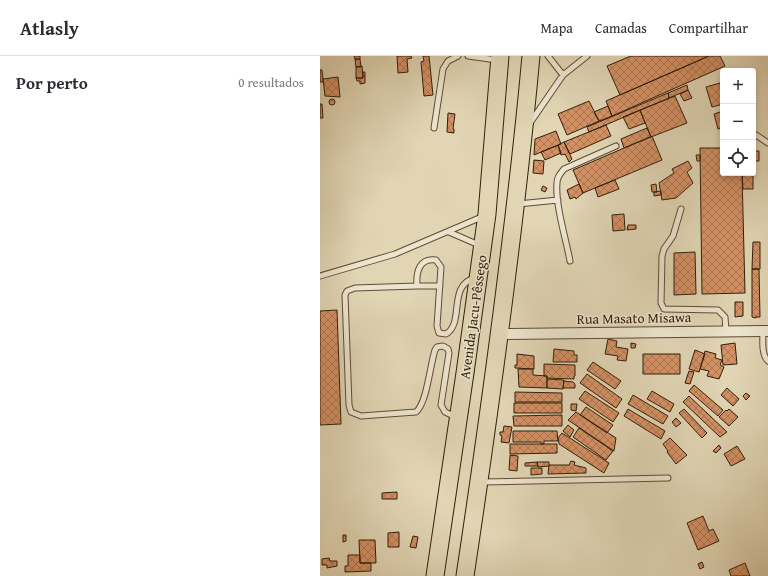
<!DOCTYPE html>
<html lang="pt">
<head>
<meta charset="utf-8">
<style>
	:root { --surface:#fff; --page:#f2f2f3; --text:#2b2b33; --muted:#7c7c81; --line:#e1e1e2 }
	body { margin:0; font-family:"Gentium Book Plus",serif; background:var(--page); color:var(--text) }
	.controls { position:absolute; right:12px; top:12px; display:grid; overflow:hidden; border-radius:4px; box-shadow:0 2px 6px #0003 }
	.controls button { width:36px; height:36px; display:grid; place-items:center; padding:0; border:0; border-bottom:1px solid var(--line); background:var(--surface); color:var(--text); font:20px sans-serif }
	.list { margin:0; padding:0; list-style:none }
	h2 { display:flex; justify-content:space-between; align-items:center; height:52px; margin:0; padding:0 16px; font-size:17px }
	h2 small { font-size:13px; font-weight:400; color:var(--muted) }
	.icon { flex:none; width:22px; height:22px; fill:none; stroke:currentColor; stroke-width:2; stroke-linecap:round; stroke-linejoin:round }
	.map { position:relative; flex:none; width:448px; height:520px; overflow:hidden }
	header { display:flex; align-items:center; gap:24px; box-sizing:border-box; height:56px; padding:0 20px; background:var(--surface); border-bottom:1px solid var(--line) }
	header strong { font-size:19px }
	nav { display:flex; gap:22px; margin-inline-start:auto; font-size:14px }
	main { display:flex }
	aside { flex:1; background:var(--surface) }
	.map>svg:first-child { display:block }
</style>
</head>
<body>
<header>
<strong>Atlasly</strong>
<nav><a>Mapa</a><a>Camadas</a><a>Compartilhar</a></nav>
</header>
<main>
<aside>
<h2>Por perto<small>0 resultados</small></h2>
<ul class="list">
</ul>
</aside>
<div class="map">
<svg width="448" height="520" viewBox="0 0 448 520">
	<defs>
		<pattern id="building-cross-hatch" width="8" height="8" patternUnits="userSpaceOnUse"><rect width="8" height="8" fill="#d49164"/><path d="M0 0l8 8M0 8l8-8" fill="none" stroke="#ad7651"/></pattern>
	</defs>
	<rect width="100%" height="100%" fill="#e1d5b4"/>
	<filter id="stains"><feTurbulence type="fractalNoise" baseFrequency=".005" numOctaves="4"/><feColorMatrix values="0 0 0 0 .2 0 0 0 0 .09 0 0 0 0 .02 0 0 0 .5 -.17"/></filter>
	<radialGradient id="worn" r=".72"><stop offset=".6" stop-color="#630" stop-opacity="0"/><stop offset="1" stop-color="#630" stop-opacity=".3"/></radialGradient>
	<path fill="url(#building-cross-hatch)" stroke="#311f0a" d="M34,0H40V3H35Z
		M77,0H91L92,2L87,3L88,16L78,17Z
		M103,0H109L113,39L104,40L101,6L104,5Z
		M311,0H389L300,39L287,10Z
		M389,0H400L405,10L292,60L286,45Z
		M35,3H40L41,11H36Z
		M42,10L43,22H36V11Z
		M0,14H2L3,23V26H0Z
		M43,16H45V27L40,28V25H37L36,22H43Z
		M18,21L20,41L5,40L3,23Z
		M400,27L403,48L392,51L386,31Z
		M367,29L368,34L349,42L348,37Z
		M368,34L372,42L364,45L360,38Z
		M348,37L349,42L269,76L267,71Z
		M355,40L367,67L331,81L320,54Z
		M9 46a3 3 0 1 1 6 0a3 3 0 1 1-6 0Z
		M269,45L279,65L247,79L238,58Z
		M0,48H2L3,62H0Z
		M288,50L292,60L279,65L274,56Z
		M320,54L325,67L309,73L303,61Z
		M403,55V71L398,73L394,58Z
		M128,57L135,58L133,73H134V77L127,76Z
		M286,69L291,80L250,98L244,86Z
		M327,72L331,81L304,92L301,83Z
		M236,75L241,88L214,99L215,83Z
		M332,80L342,104L263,137L253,114Z
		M244,86L252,103L249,106L245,98L241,99L238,89Z
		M238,89L241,97L225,104L221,96Z
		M380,92H403V117H422L425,237L382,238Z
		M433,95H439V105H433Z
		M376,99H380V105H377Z
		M214,104L224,105L223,118L213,117Z
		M368,105L372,112L367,116L373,127L356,142L342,144L339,127L354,117L352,113Z
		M422,117H433V133H423Z
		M295,124L299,133L278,141L275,132Z
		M259,128L263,137L256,143L255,141L250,143L247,134Z
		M336,128L337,136H332L331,129Z
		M223,130L227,132L225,136L221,134Z
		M341,135V139L334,140V136Z
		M304,158L305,174L293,175L292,159Z
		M308,169H316V173L307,174Z
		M433,186H440V213H432Z
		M375,196L376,238L354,239V197Z
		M432,213H439L440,261H436V262L432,261Z
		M415,246H423V260L415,261Z
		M17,254L21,368L0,369V255Z
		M288,283L297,285L296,291L308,293L306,305L297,304L298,300L285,298Z
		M311,287L316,288L315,292H311Z
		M415,287L417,308L403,309L401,289Z
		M234,293L254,295V299H257V306H233Z
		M375,294L385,298L379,316L369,313Z
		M385,295L396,298L395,302L402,304L400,309L404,311L399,323L387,320L389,315L380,313Z
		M197,298L214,300V313L195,312V309H197Z
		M323,298H360V318H323Z
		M273,306L301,325L295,333L267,314Z
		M224,308L255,309V320H254V323L227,322V320H224Z
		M198,313H213V319L227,320V332L199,331Z
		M369,315L374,316L370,328L365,327Z
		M267,318L302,343L296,352L260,327Z
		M227,323L244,324L243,333L227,332Z
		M244,325L253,326L255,328V332H243Z
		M374,329L403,354L398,360L369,335Z
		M407,332L419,343L413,350L401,339Z
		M265,335L299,357L293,366L259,343Z
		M332,335L354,348L350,356L327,343Z
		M195,336L242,337V346H195Z
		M426,337L430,340L426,344L423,340Z
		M313,339L348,360L343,368L308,348Z
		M369,340L407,376L400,381L363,346Z
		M194,347H242V357H194Z
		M251,348H257L256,355L251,354Z
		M266,351L293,369L287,377L260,359Z
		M308,353L345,375L341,383L304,360Z
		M364,353L387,377L382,382L359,357Z
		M409,353L418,361L409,370L399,361L406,354L407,355Z
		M256,356L296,382L294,395L248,364Z
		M242,359V370H194L193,360Z
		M356,362L361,367L356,371L352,366Z
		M248,369L254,374L250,381L243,375Z
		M184,370L192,371L189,387L181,386L182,380L180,379V376H183Z
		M259,372L293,395L286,404L253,381Z
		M193,375H237L238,385H224V388H221V386H193Z
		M242,377L289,407L284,417L239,388L238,382Z
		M350,382L367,399L356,408L347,396L348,395L343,388Z
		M190,388H237V397L190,398Z
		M399,389L401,392L396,397L393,395Z
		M417,390L425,403L411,410L404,398Z
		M190,399L198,400L197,415L189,414Z
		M251,405L255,406L254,409L266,412V417L228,418L229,409H249Z
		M217,406L218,410H205V407Z
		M217,406H229V410L218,411Z
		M211,412H222V418L211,419Z
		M77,436V443H62V437Z
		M383,460L389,475L393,473L399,485L378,494L367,467Z
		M79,476V491H68V477Z
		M23,479H26V485L23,486Z
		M93,480L98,481L96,492L90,491Z
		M39,484H55L56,507H40Z
		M28,499H40V507H51V515L25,516V510H28Z
		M9,502L10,505H17V510L7,512V509H2V503Z
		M382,506L384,511L380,513L378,508Z
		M425,507L430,520H411L409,514Z"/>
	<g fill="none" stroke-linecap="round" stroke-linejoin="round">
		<defs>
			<path id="service" d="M148,0L177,4
				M228,0L243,19
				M210,67L243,19L267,0
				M114,72L123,13L128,5L138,0
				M433,77L448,87
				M198,148L238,144
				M361,153L353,180L344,193L342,200L341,247L344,253L398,254L405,261L406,275
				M129,176L159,189
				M250,205C246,183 235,148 237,127C237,121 240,118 244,113L296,90
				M0,220L75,198L164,160
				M97,230H120
				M443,275C443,284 441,298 448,305
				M136,361L125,356L121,349L129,297L128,293L123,290L117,291L115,294C110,309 107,347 96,356L41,360L31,356L29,349L25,239L27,235L35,232L97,230C96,216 99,202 116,204L121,211L117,270L119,277L126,278C145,267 127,229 155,222
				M162,426L348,422"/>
			<path id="minor" d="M180,278L448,275"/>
			<path id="trunk" d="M115,520L145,317L167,158L180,0
				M145,520C171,347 195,174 211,0"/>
		</defs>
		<use href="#service" stroke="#5d4c34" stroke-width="7"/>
		<use href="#minor" stroke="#5d4c34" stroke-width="12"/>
		<use href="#trunk" stroke="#311f0a" stroke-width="19"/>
		<use href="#service" stroke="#ece4ce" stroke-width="5"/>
		<use href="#minor" stroke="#ece4ce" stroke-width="10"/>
		<use href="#trunk" stroke="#e1d5b4" stroke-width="17"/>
	</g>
	<g text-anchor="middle" stroke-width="3" stroke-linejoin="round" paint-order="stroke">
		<g font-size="14" fill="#311f0a" stroke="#ece4ce">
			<text transform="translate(153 261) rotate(-82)" y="5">Avenida Jacu-Pêssego</text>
			<text transform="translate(314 262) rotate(-1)" y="5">Rua Masato Misawa</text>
		</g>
	</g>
	<rect width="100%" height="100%" filter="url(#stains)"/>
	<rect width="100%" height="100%" fill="url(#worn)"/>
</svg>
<div class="controls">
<button>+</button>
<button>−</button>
<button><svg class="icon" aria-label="locate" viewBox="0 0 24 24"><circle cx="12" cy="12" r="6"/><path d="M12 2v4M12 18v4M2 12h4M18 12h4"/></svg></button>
</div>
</div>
</main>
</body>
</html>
